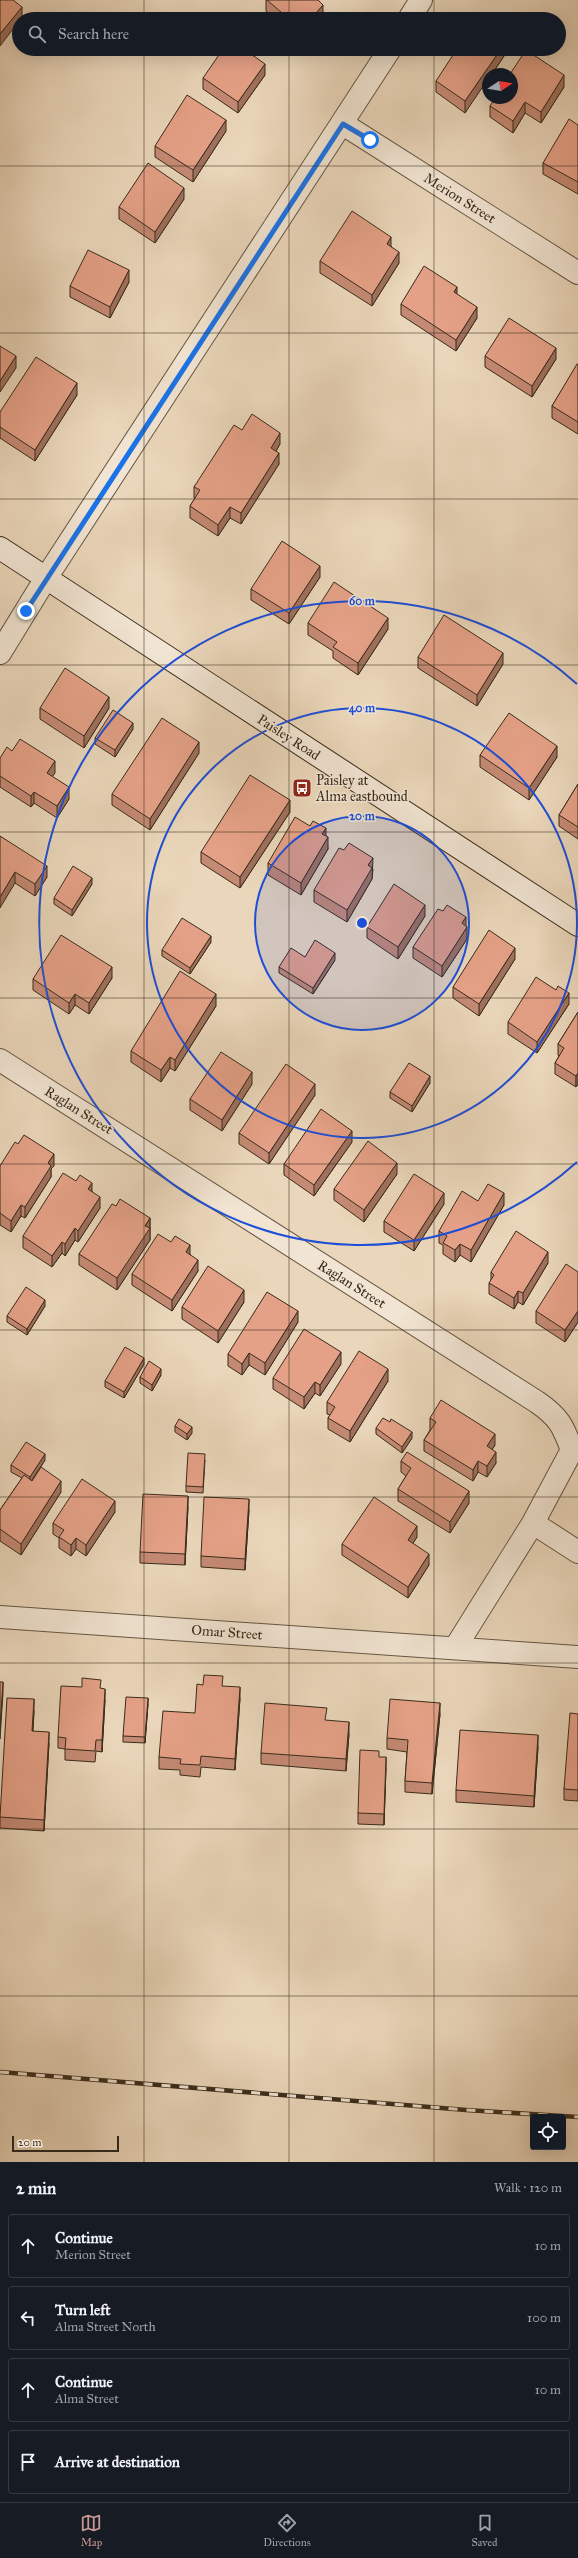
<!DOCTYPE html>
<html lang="en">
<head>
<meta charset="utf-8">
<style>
	:root { --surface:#171b24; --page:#20242c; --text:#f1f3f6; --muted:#9ea1a6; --line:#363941; --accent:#c59692 }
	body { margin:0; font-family:"IM FELL Great Primer",serif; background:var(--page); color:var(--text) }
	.controls { position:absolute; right:12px; bottom:12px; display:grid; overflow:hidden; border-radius:4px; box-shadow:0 4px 16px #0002 }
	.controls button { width:36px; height:36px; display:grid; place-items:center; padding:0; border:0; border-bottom:1px solid var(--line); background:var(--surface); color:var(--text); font:20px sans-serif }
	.compass { position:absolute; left:482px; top:68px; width:36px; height:36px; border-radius:50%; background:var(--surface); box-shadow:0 4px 16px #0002; rotate:78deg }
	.scale { position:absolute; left:12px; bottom:10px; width:107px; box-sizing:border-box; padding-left:4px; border:2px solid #392b1b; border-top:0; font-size:11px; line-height:14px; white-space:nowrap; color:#392b1b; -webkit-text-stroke:3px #f1e4d2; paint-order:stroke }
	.stop { position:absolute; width:12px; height:12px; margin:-9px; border:3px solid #1a73e8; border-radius:50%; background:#fff }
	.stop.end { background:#1a73e8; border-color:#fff; box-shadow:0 1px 4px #0008 }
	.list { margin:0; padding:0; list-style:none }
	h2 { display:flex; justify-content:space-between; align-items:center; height:52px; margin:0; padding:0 16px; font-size:17px }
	h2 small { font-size:13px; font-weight:400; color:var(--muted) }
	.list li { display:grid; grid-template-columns:26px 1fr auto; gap:12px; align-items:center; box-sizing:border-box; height:64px; margin:0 8px 8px; padding:0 8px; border:1px solid var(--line); border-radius:4px }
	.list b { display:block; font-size:15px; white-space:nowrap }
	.list p { margin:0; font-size:13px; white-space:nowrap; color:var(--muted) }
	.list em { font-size:13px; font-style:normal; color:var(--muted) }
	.icon { flex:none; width:22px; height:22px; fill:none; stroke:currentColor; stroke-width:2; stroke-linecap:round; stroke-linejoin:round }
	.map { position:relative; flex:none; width:578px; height:2162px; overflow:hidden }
	.search { position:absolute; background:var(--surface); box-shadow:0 4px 16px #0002; left:12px; right:12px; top:12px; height:44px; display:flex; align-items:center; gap:10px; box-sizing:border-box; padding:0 14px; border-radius:22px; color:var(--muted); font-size:15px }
	.sheet { height:340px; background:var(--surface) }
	nav { display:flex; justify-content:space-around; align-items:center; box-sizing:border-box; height:56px; border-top:1px solid var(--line); background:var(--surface); font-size:11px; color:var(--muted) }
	nav a { display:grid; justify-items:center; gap:2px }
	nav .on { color:var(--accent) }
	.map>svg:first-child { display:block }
</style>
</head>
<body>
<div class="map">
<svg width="578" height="2162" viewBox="0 0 578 2162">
	<rect width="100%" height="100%" fill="#ead6ba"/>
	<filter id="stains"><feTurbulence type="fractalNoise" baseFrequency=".005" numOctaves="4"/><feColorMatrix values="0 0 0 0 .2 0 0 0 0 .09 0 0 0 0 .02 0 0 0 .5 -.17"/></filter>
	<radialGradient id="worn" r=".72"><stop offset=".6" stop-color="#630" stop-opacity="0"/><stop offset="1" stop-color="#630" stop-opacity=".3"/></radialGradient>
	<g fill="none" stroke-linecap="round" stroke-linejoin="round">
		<defs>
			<path id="street" d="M409,19L421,0
				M343,124L578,273
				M0,653L46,578L390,49
				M0,1060L537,1402C559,1417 563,1426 572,1450L533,1523L455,1648
				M533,1523L578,1552
				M0,1617L578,1657"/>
			<path id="secondary" d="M0,548L578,925"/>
		</defs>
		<use href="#street" stroke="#655643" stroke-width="24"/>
		<use href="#secondary" stroke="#392b1b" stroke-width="24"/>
		<use href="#street" stroke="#f1e4d2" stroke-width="22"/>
		<use href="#secondary" stroke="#f1e4d2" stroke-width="22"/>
		<defs>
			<path id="rail" d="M0,2072L466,2110L578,2117"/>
		</defs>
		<use href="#rail" stroke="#392b1b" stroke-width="4.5"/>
		<use href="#rail" stroke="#f1e4d2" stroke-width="3" stroke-dasharray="9" stroke-linecap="butt"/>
	</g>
	<path fill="#c58a74" stroke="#392b1b" d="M266,0L323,16L320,19H276L266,11Z
		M506,49V53L492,74H488L465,113L436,92V81Z
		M265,75L238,113L203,89V78Z
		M564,87L541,123L525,113L513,133L490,117V106Z
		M578,125V194L543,174V163Z
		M226,131L193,182L155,157V146Z
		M184,199L155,243L119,219V207Z
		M391,246L399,263L372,306L320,273V261Z
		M129,282L110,318L70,297V286Z
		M457,294L477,318L456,351L401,315V304Z
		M485,356L556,359L532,397L485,367Z
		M578,364V434L552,418V406Z
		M77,395L35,461L0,438V412Z
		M242,430L280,444L276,451L279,464L241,524L230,518L218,536L190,518V506L195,498H194V487Z
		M320,577L289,624L251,600V589Z
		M308,623L388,629L358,675L333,658V651L308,635Z
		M418,657L503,664L477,706L418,668Z
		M40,708H109L84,748L40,719Z
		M133,729L115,757L95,744V738Z
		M12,751L55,773L52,776L69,799L57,818L34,803L31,807L0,787V758Z
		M199,753L150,830L112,805V794Z
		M480,755L557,757L529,800L480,767Z
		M578,784V839L559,826V815Z
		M290,812L240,888L201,863V852Z
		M0,836L47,877L35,896L15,883Z
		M326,836L328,849L301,895L268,875V863Z
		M373,869L372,879L347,922L314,902V890Z
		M92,884L72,916L54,904V898Z
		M425,916L398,959L367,938V927Z
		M466,926L467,939L442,977L413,958V947Z
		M211,942L190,974L162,956V950Z
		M305,957L335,960L313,994L279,973V967Z
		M515,959L479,1016L453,998V987Z
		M112,978L89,1014L75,1005L69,1014L33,990V979Z
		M569,1004L537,1053L508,1034V1022Z
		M216,1006L175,1071L170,1068L161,1082L131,1062V1051Z
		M578,1012L576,1087L555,1074V1063L559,1056L558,1055V1044Z
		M430,1083L412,1112L390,1098V1092Z
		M252,1084L222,1131L190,1110V1099Z
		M315,1095L269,1164L239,1144V1133Z
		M352,1142L314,1196L284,1175V1164Z
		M18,1144L54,1166L51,1169V1177L25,1218L21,1216L11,1232L0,1225V1166Z
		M397,1174L364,1222L334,1200V1189Z
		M92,1191L100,1208L78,1242L75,1240L65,1256L62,1253L52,1267L23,1248V1236Z
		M478,1201L504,1205L471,1262L460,1255L455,1262L443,1254V1245L439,1243V1231Z
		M444,1204L414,1251L384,1232V1221Z
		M116,1206L150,1218V1240L117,1290L79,1265V1254Z
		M190,1254L198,1271L172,1311L132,1285V1274Z
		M548,1263L523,1305L518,1302L514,1309L489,1294V1283L491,1281V1272Z
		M578,1272V1322L565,1342L536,1323V1311Z
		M244,1302L218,1343L182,1319V1307Z
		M45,1306L27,1335L7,1322V1316Z
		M298,1322L265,1375L249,1365L242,1375L228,1366V1354Z
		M144,1364L124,1398L105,1387V1381Z
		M341,1364L320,1396L315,1393L304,1409L273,1389V1378Z
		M161,1375L152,1391L140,1383V1377Z
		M388,1381L350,1442L328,1429V1418L330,1415L327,1414V1402Z
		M430,1418L495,1445L492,1449L496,1463L487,1477L478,1472L473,1481L424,1451V1440L430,1430Z
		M390,1422L412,1438L402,1453L376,1434V1428Z
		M175,1426L192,1433L187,1440L175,1432Z
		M45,1460L32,1481L61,1492L21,1555L0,1541V1510L22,1478L11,1472V1465Z
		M205,1460L203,1493L186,1492V1486Z
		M401,1461L469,1503L450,1533L398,1501V1489L406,1476L401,1472Z
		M188,1507L185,1565L140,1563V1552Z
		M249,1510L245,1570L201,1567V1556Z
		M115,1512L86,1556L76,1549L71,1556L59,1548V1538L53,1534V1523Z
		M417,1537L413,1543L429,1565L408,1598L342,1555V1544Z
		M223,1686L240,1698L235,1770L201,1767L200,1777L180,1775V1770L159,1769V1757L195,1713Z
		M101,1688L105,1700L102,1752L96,1751L95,1762L65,1760V1749L58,1748V1737Z
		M148,1704L145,1743L123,1742V1736Z
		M34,1711L33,1731L49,1743L44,1831L0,1828V1817Z
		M440,1714L432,1794L405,1792V1781L407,1752L387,1749V1738Z
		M578,1714V1801L564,1800V1789Z
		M349,1734L346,1771L261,1764V1753Z
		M538,1747L534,1807L456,1802V1790Z
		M379,1757L386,1768L384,1825L358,1824V1813Z"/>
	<path fill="#a0715e" stroke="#392b1b" d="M323,5V16L320,19H311Z
		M22,7V18L21,19H19V21L0,46V34Z
		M501,49H506V53L492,74H488V79L465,113V101Z
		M265,64V75L238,113V102Z
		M564,75V87L541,123V112Z
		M525,102V113L513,133V121Z
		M226,120V131L193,182V170Z
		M184,188V199L155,243V232Z
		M391,237V248L387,244Z
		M399,252V263L372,306V295Z
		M129,270V282L110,318V307Z
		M457,287V298L454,292Z
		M477,307V318L456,351V340Z
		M556,348V359L532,397V386Z
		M16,356V368L0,392V381Z
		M77,383V395L35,461V450Z
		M280,433V444L271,459V448Z
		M279,453V464L241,524V513Z
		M230,507V518L218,536V525Z
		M320,566V577L289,624V613Z
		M388,618V629L358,675V663Z
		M503,653V664L477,706V695Z
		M109,697V708L84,748V736Z
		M133,723V729L115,757V750Z
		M199,742V753L150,830V819Z
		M557,746V757L529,800V788Z
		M55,761V773L47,784V773Z
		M69,787V799L57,818V806Z
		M34,792V803L31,807V796Z
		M290,800V812L240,888V877Z
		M326,828V839L322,834Z
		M328,837V849L301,895V883Z
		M373,858L372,879L347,922V910L368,865Z
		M47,866V877L35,896V884Z
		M15,872V883L0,908V897Z
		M92,878V884L72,916V910Z
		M425,905V916L398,959V947Z
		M466,917V928L462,923Z
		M467,927V939L442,977V966Z
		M211,936V942L190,974V968Z
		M515,948V959L479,1016V1004Z
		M335,953V960L313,994V988Z
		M112,967V978L89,1014V1003Z
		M569,993V1004L537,1053V1042Z
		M75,994V1005L69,1014V1003Z
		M216,994V1006L175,1071V1060Z
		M170,1057V1068L161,1082V1070Z
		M252,1072V1084L222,1131V1120Z
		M578,1073V1085L576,1087V1076Z
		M430,1076V1083L412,1112V1106Z
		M315,1084V1095L269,1164V1153Z
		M352,1131V1142L314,1196V1185Z
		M54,1154V1166L51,1169V1177L25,1218V1207L48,1163Z
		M397,1163V1174L364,1222V1210Z
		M92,1183V1194L88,1189Z
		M444,1193V1204L414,1251V1240Z
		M504,1193V1205L471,1262V1250Z
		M100,1197V1208L78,1242V1231Z
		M21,1205V1216L11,1232V1221Z
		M150,1218V1240L117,1290V1278Z
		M75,1228V1240L65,1256V1244Z
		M62,1242V1253L52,1267V1256Z
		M460,1244V1255L455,1262V1250Z
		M190,1245V1257L186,1252Z
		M548,1252V1263L523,1305V1293Z
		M198,1260V1271L172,1311V1300Z
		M244,1290V1302L218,1343V1331Z
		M518,1291V1302L514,1309V1298Z
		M45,1300V1306L27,1335V1329Z
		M298,1311V1322L265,1375V1363Z
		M578,1311V1322L565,1342V1330Z
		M341,1352V1364L320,1396V1385Z
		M249,1353V1365L242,1375V1364Z
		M144,1358V1364L124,1398V1392Z
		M161,1369V1375L152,1391V1385Z
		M388,1369V1381L350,1442V1431Z
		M315,1382V1393L304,1409V1397Z
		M192,1427V1433L187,1440V1434Z
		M412,1432V1438L402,1453V1447Z
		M495,1434V1445L487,1458V1446Z
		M496,1452V1463L487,1477V1466Z
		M45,1454V1460L30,1483V1477Z
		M478,1461V1472L473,1481V1470Z
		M61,1481V1492L21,1555V1544Z
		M469,1491V1503L450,1533V1522Z
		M188,1496V1507L185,1565V1554Z
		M249,1499V1510L245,1570V1559Z
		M115,1501V1512L86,1556V1545Z
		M417,1526V1537L408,1551V1540Z
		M76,1538V1549L71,1556V1545Z
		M429,1554V1565L408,1598V1587Z
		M3,1682V1693L0,1739V1728Z
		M240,1687V1698L235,1770V1759Z
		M105,1689V1700L102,1752V1740Z
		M148,1698V1704L145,1743V1737Z
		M34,1699V1711L32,1742V1731Z
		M440,1703V1714L432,1794V1783Z
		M349,1722V1734L346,1771V1759Z
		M49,1732V1743L44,1831V1820Z
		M538,1735V1747L534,1807V1796Z
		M386,1757V1768L384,1825V1814Z"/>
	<path fill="#e5a187" stroke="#392b1b" d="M0,0H13L22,7L0,34Z
		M267,0H318L323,5L311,19H289Z
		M223,49H244L265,64L238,102L203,78Z
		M457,49H501L465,101L436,81Z
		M526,50L564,75L541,112L525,102L513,121L490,106L495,98H512V74H510Z
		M187,95L226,120L193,170L155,146Z
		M569,119L578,125V182L543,163Z
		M148,163L184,188L155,232L119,207Z
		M352,211L391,237L387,244L399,252L372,295L320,261Z
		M88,250L129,270L110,307L70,286Z
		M424,266L457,287L454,292L477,307L456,340L401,304Z
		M509,318L556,348L532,386L485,356Z
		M0,346L16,356L0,381Z
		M36,357L77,383L35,450L0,427V412Z
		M577,364H578V422L552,406Z
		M252,414L280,433L271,448L279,453L241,513L230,507L218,525L190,506L200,490L194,487L234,425L242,430Z
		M282,541L320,566L289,613L251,589Z
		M334,582L388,618L358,663L333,647L337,642L308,623Z
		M444,615L503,653L477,695L418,657Z
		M65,668L109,697L84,736L40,708Z
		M113,710L133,723L115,750L95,738Z
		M509,713L557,746L529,788L480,755Z
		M162,718L199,742L150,819L112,794Z
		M20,739L55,761L47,773L69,787L57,806L34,792L31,796L0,776V758L7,747L12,751Z
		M250,775L290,800L240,877L201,852Z
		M578,784V827L559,815Z
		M295,817L310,826L313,821L326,828L322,834L328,837L301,883L268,863Z
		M0,836L47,866L35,884L15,872L0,897Z
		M349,843L373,858L368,865L372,868L347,910L314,890L339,848L344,850Z
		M73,866L92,878L72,910L54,898Z
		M394,884L425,905L398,947L367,927Z
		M447,905L466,917L462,923L467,927L442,966L413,947L438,909L443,911Z
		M182,918L211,936L190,968L162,950Z
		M489,930L515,948L479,1004L453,987Z
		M61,935L112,967L89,1003L75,994L69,1003L33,979Z
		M315,940L335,953L313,988L279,967L291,948L305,957Z
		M180,971L216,994L175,1060L170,1057L161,1070L131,1051Z
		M536,977L556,990L558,986L569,993L537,1042L508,1022Z
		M578,1012V1073L576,1076L555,1063L564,1048L558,1044Z
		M221,1052L252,1072L222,1120L190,1099Z
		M409,1063L430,1076L412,1106L390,1092Z
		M286,1064L315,1084L269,1153L239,1133Z
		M321,1109L352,1131L314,1185L284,1164Z
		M24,1135L54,1154L48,1163L51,1166L25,1207L21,1205L11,1221L0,1213V1166L15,1142L18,1144Z
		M368,1141L397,1163L364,1210L334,1189Z
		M63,1173L76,1181L80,1175L92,1183L88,1189L100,1197L78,1231L75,1228L65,1244L62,1242L52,1256L23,1236Z
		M414,1174L444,1193L414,1240L384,1221Z
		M488,1184L504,1193L471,1250L460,1244L455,1250L443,1243L447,1236L439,1231L462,1191L478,1201Z
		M120,1199L150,1218L145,1226L150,1228L117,1278L79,1254L112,1204L116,1206Z
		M516,1231L548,1252L523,1293L518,1291L514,1298L489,1283L494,1275L491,1272Z
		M158,1234L171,1242L175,1236L190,1245L186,1252L198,1260L172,1300L132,1274Z
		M566,1264L578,1272V1311L565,1330L536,1311Z
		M208,1266L244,1290L218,1331L182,1307Z
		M26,1287L45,1300L27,1329L7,1316Z
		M267,1292L298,1311L265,1363L249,1353L242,1364L228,1354Z
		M304,1329L341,1352L320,1385L315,1382L304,1397L273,1378Z
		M125,1347L144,1358L124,1392L105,1381Z
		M359,1351L388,1369L350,1431L328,1418L335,1407L327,1402Z
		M149,1361L161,1369L152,1385L140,1377Z
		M441,1400L495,1434L487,1446L496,1452L487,1466L478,1461L473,1470L424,1440L436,1422L430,1418Z
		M383,1418L390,1422L391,1419L412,1432L402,1447L376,1428Z
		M179,1419L192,1427L187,1434L175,1426Z
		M26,1442L45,1454L30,1477L11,1465Z
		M407,1452L469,1491L450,1522L398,1489L411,1468L401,1461Z
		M188,1453L205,1454L203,1487L186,1486Z
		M41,1467L61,1481L21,1544L0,1529V1510L24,1475L32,1481Z
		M82,1479L115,1501L86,1545L76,1538L71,1545L59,1537L64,1530L53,1523Z
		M143,1494L188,1496L185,1554L140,1552Z
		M204,1497L249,1499L245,1559L201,1556Z
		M374,1497L417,1526L408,1540L429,1554L408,1587L342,1544Z
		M204,1675L223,1676L222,1686L240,1687L235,1759L201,1756L200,1765L180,1764L181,1759L159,1757L163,1711L195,1713L197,1684L203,1685Z
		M82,1678L101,1680L100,1688L105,1689L102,1740H96L95,1751L65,1749L66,1738L58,1737L61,1686L82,1687Z
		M0,1682H3L0,1728Z
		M126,1697L148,1698L145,1737L123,1736Z
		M7,1698L34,1699L32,1731L49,1732L44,1820L0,1817Z
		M390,1699L440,1703L432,1783L405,1781L408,1740L387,1738Z
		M265,1703L327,1708L325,1720L349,1722L346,1759L261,1753Z
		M570,1713L578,1714V1790L564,1789Z
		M460,1730L538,1735L534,1796L456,1790Z
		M360,1750L379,1751V1757H386L384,1814L358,1813Z"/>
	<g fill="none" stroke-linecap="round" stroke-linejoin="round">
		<path stroke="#1a73e8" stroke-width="5" d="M26,611L343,124L370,140"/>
	</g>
	<path fill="none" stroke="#392b1b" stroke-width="1" stroke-opacity="0.55" d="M144,0V19M289,0V19M434,0V19M144,49V2162M289,49V2162M434,49V2162M0,166H578M0,333H578M0,499H578M0,665H578M0,832H578M0,998H578M0,1164H578M0,1330H578M0,1497H578M0,1663H578M0,1829H578M0,1996H578"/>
	<circle cx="362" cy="923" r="107" fill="#1d4ed8" fill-opacity=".12"/>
	<g fill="none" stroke="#1d4ed8" stroke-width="2">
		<circle cx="362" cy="923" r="107"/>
		<circle cx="362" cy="923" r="215"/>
		<path d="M577 1162A322 322 0 1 1 577 684"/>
	</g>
	<defs>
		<symbol id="bus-square" viewBox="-11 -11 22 22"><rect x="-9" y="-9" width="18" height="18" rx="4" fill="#8f2418" stroke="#f1e4d2"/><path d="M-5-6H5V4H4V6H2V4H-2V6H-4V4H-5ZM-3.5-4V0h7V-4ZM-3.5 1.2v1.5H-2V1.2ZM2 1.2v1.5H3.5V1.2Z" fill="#fff"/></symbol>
	</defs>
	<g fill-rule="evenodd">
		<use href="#bus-square" x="291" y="777" width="22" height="22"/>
	</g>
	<g text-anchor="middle" stroke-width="3" stroke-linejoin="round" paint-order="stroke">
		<g font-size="14" fill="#392b1b" stroke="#f1e4d2">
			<text transform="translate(460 198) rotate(32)" y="5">Merion Street</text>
			<text transform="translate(289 737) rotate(33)" y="5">Paisley Road</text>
			<text transform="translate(79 1110) rotate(32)" y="5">Raglan Street</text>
			<text transform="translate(352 1284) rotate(32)" y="5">Raglan Street</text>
			<text transform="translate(227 1632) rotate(4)" y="5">Omar Street</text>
		</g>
		<g font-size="14" fill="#392b1b" stroke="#f1e4d2" text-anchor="start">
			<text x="316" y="785">Paisley at<tspan x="316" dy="16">Alma eastbound</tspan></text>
		</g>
	</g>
	<circle cx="362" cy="923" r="6" fill="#1d4ed8" stroke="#f1e4d2" stroke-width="2"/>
	<g font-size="12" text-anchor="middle" font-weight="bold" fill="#1d4ed8" stroke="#f1e4d2" stroke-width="3" stroke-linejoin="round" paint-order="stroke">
		<text x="362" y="605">60 m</text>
		<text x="362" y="712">40 m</text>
		<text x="362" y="820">20 m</text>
	</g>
	<rect width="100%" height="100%" filter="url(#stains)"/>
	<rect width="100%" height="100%" fill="url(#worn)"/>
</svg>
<div class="controls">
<button><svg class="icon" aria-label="locate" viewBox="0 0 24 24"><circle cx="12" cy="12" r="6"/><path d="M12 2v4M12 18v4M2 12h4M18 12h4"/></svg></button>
</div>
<svg class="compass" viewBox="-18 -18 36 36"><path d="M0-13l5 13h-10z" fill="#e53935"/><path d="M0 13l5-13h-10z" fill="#9ea1a6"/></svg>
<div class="scale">20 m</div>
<div class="stop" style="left:370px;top:140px"></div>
<div class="stop end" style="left:26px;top:611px"></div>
<div class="search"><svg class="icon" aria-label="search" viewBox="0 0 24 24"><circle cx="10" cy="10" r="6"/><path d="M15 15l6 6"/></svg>Search here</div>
</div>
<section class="sheet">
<h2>2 min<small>Walk · 120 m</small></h2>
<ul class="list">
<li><svg class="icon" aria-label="ahead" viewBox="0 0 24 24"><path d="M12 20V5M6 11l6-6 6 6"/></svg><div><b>Continue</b><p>Merion Street</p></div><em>10 m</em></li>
<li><svg class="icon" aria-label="left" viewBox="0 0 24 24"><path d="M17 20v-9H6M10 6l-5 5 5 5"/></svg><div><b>Turn left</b><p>Alma Street North</p></div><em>100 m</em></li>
<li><svg class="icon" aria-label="ahead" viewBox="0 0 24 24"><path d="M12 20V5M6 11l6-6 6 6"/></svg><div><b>Continue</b><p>Alma Street</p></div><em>10 m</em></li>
<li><svg class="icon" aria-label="arrive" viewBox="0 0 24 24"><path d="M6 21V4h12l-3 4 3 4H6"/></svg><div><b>Arrive at destination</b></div></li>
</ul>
</section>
<nav>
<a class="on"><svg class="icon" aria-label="map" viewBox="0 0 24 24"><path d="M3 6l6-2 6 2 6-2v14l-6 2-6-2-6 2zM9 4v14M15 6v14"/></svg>Map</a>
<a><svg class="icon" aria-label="directions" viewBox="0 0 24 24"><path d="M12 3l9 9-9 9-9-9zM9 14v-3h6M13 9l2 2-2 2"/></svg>Directions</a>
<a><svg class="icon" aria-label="saved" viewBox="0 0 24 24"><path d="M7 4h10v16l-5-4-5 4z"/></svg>Saved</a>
</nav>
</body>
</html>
